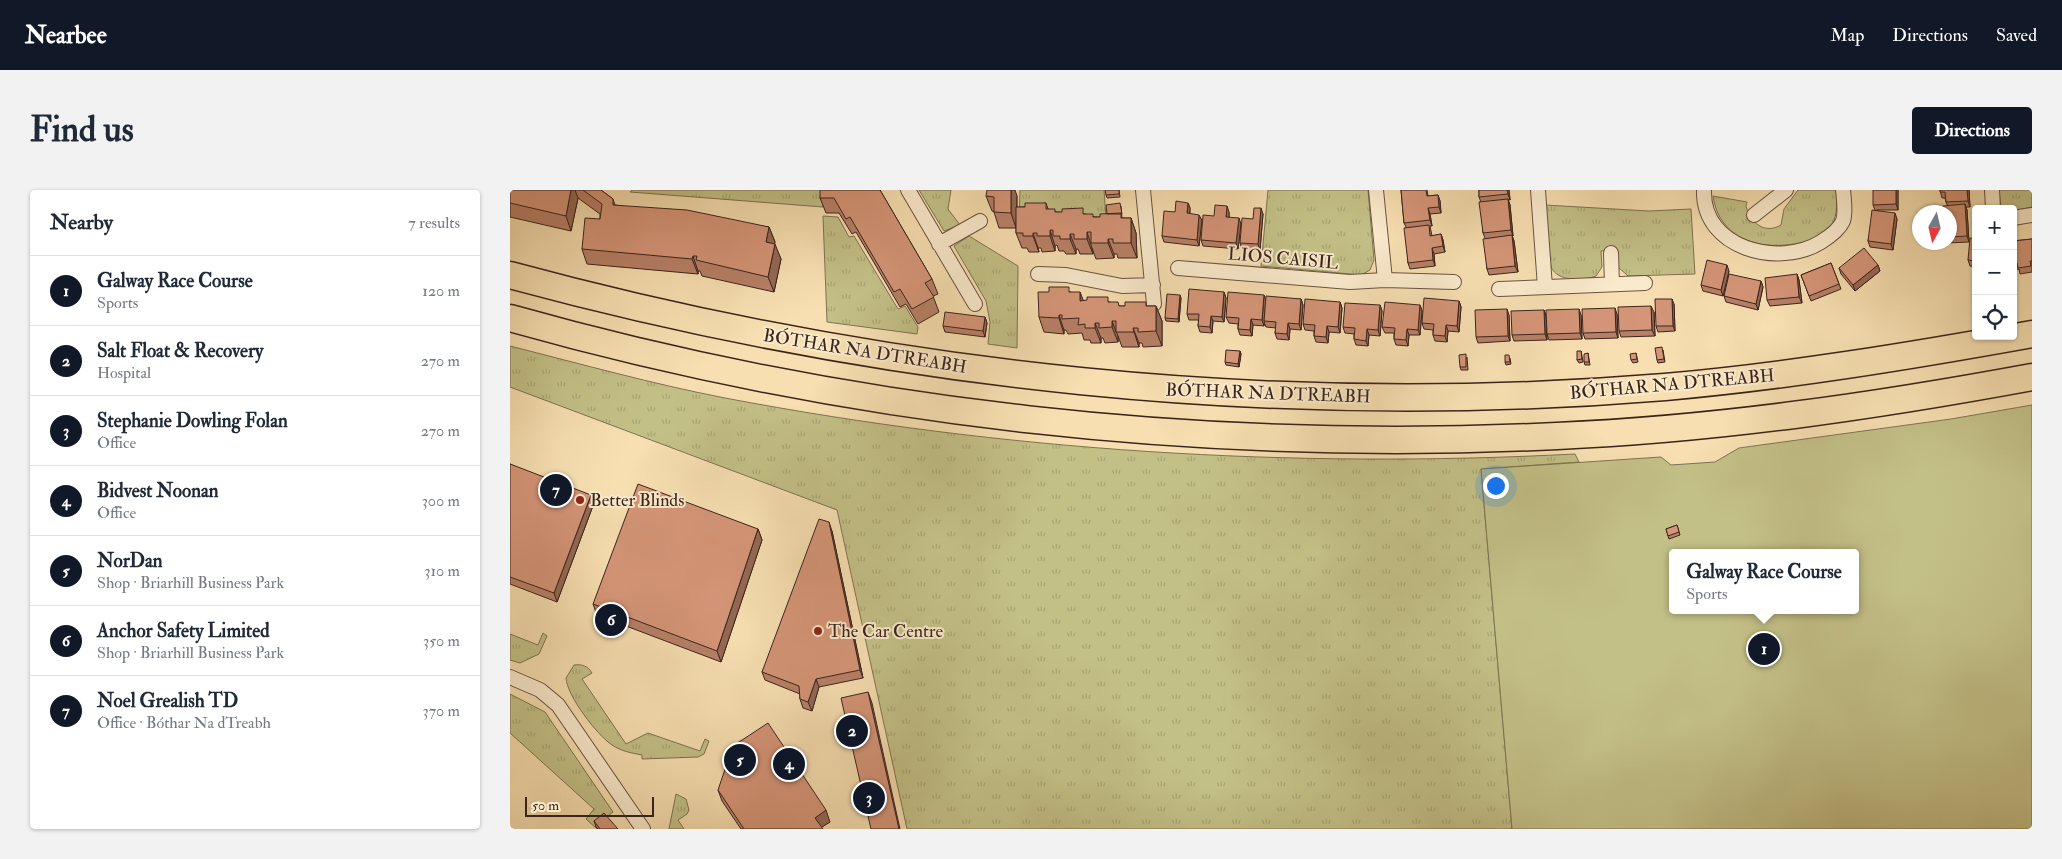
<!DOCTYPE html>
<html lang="en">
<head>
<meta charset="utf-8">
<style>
	:root { --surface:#fff; --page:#f2f2f3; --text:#1f2937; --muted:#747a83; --line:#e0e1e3; --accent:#111827 }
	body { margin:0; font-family:"IM FELL Double Pica",serif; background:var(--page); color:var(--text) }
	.controls { position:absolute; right:15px; top:15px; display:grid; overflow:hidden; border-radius:5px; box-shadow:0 1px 4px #0004 }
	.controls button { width:45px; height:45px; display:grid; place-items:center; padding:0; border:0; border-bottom:1px solid var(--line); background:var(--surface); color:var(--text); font:25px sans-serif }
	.compass { position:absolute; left:1402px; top:15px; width:45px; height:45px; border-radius:50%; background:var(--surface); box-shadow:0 1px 4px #0004; rotate:188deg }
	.scale { position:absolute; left:15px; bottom:12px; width:129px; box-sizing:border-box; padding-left:5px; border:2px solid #3b241c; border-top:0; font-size:14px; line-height:18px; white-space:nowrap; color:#3b241c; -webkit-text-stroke:4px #faeacc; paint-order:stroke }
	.you { position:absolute; left:985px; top:295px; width:18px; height:18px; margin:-12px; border:4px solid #fff; border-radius:50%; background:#1a73e8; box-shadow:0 0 0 8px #1a73e833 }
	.badge { display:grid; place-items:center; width:32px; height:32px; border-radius:50%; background:var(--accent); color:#fff; font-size:16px; font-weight:700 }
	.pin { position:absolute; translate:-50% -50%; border:2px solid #fff; box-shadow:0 1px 5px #0006 }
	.popup { position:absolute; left:1159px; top:359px; width:190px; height:65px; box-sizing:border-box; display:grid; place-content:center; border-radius:5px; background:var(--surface); filter:drop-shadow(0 1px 4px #0005); font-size:16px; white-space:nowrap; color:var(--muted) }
	.popup b { font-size:19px; color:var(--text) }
	.popup::after { content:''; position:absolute; left:50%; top:100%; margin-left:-10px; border:10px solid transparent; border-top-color:var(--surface) }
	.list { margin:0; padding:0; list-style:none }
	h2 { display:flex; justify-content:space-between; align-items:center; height:65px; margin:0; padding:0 20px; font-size:21px }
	h2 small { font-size:16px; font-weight:400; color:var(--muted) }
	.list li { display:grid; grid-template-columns:32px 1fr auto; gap:15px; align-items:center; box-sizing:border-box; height:70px; padding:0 20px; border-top:1px solid var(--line) }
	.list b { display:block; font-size:19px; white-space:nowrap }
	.list p { margin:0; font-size:16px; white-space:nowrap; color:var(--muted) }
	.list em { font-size:16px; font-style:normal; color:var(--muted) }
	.icon { flex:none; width:28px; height:28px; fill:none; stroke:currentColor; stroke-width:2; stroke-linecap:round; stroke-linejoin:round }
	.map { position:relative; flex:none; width:1522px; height:639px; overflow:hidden; border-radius:5px }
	header { display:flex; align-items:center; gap:30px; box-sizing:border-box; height:70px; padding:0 25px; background:var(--accent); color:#fff }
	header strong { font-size:24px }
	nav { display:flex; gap:28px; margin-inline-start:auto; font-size:18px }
	.intro { display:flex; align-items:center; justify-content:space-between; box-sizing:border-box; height:120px; padding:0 30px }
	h1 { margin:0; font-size:35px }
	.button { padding:12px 22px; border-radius:5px; background:var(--accent); color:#fff; font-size:18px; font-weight:700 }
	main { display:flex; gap:30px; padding:0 30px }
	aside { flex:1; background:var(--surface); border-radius:5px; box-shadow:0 1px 4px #0004 }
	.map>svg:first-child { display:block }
</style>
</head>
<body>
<header>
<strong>Nearbee</strong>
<nav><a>Map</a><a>Directions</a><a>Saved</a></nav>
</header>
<div class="intro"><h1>Find us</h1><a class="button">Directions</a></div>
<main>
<aside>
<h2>Nearby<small>7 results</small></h2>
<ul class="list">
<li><span class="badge">1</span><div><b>Galway Race Course</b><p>Sports</p></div><em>120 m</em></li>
<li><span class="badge">2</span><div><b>Salt Float &amp; Recovery</b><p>Hospital</p></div><em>270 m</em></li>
<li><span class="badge">3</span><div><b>Stephanie Dowling Folan</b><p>Office</p></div><em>270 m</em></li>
<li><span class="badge">4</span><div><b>Bidvest Noonan</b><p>Office</p></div><em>300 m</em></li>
<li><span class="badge">5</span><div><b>NorDan</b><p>Shop · Briarhill Business Park</p></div><em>310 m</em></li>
<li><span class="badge">6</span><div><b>Anchor Safety Limited</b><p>Shop · Briarhill Business Park</p></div><em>350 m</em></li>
<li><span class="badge">7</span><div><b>Noel Grealish TD</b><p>Office · Bóthar Na dTreabh</p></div><em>370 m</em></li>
</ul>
</aside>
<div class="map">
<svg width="1522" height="639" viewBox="0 0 1522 639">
	<defs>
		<pattern id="grass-tufts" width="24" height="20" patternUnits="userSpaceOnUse" patternTransform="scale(1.25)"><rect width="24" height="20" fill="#c3c087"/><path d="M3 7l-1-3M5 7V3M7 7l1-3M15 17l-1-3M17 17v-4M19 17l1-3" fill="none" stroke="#a8a574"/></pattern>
	</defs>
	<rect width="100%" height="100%" fill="#f7dfb1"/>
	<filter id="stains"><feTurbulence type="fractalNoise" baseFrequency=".004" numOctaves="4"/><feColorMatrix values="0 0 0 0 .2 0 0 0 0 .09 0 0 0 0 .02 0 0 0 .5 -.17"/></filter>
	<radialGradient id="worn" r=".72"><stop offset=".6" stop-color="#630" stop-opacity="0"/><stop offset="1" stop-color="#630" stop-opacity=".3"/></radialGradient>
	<path fill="url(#grass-tufts)" stroke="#7f7252" d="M122,0H312L313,17L120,2Z
		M409,0H441L438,19L450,35L434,41Z
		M510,0H594L596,28H509Z
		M758,0H858L864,70L860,80L851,85L751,76Z
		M1288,0H1326C1327,10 1328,25 1322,34C1316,45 1301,51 1289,53C1252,61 1209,50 1203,6L1237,12L1236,16C1240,32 1254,45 1271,35L1274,19Z
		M1489,0H1522V17L1503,21V19H1491Z
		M1035,15L1139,21L1181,19L1185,84L1118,86L1108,77L1107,59L1091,61L1092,77L1086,86C1072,91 1048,92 1041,77Z
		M313,26L328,27L339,47L344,46L388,119L395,116L408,137L407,144L317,132Z
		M459,46L508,76L507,158L478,154L480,132L476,111L444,56Z
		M0,156C71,174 143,194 215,208C494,261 781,279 1065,264L1069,272L971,279L1002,639H397L327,320L0,197Z
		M33,443L37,446L29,464L10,473L0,470V444L28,455Z
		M64,475C72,474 78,476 82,483L72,489L116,554L138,543L190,561L195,549L199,551L194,564L188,567L132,569V565C121,563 111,561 102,555C87,545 57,506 56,488Z
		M0,504L35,522L103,622L85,636L87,639L76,629L84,619L0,543Z
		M166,604L176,609L179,620L177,624L168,630L174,639H159Z"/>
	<path fill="#c3c087" stroke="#7f7252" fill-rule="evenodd" d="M1522,215V639H1002L971,279L1151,267L1161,275L1205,272L1229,258L1441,229ZM1163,363H1345V420H1163Z"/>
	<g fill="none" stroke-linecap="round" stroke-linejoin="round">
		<defs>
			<path id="street" d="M398,0L465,114
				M633,0L644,114
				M866,0L875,90
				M1028,0L1035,97
				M1194,0C1192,59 1269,78 1311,52C1319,47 1329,40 1333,31C1336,22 1334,10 1333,0
				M1482,0L1483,19
				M1244,25L1276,0
				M1503,28L1522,25
				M429,54L470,31
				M1101,63L1102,94
				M668,78L840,92L875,90L944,92
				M528,84L556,85L612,96L643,95
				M989,99L1135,93
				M0,487L30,500L48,515L133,639"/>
			<path id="highway" d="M0,85C376,187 766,229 1155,197C1278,186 1400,166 1522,144
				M0,128C340,224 694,263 1047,246C1207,239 1365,216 1522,187"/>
		</defs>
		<use href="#street" stroke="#6a5341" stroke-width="16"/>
		<use href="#highway" stroke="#3b241c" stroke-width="29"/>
		<use href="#street" stroke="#faeacc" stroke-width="14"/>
		<use href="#highway" stroke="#f7dfb1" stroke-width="26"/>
	</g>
	<path fill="#b78067" stroke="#3b241c" d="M0,0H91L103,9L105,15L259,37L265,52L264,54L271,69L264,102L192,86L190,81H188V84L77,74L72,59L90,29V24L68,8L61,41L0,27Z
		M370,0L422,89L428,104L423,106L429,122L408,134L396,114L390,117L346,42L342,44L329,23H316L310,8Z
		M609,0L610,7L597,8L596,5Z
		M891,0H917L918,6L928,5L930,11L931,23L920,24L922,36H920L922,46L931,44L933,50L935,62L924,64L925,76L900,79L898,73L896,37L894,33Z
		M969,0H999L1000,10H998L1000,15L1003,46H1002L1004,51L1008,82L979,85L977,79L975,48L973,43L971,12L969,7Z
		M1388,0V20H1367L1387,29L1383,60L1360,57L1358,51L1365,20L1363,15Z
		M1430,0H1459L1460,17H1456L1457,20L1459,52L1437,53V52H1440V22L1436,12L1435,8H1432Z
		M476,6H507V17H515L536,13L538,19L546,22L575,24L585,27H590L611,16L612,28H621L626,43L627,68H608L607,64H604V68L586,69L582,58L583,64H570L568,59H566V64H556L554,61H549L547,55L545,56V61L532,62L531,58H528L529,62H519L517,58H512L506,43V38H489L484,22L482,21Z
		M678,13L680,18V24L692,30L689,56L654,52L652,46L665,22Z
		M719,22V27L731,34L728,59L693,56L691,50L704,26Z
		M753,24L750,60L732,59L730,53L743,29Z
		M1466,49V77L1460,76L1458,70Z
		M1522,49V82L1510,84L1509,79L1503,80V51Z
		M1321,73L1331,99L1301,111L1291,85Z
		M1368,75L1370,81L1345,101L1331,84L1329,78Z
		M1219,81L1213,106L1193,101L1191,95Z
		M1287,84L1289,90L1292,113L1260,116L1257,110Z
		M1251,91L1253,97L1248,120L1216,112L1214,106Z
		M539,102H561L573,111L600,112L610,116H646L652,131V156L633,157L632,153H629V157H612L608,146V152L595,153L593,148H591V153H581L580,150H574L572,143L558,144L556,140H554V144L534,142L529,127Z
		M714,102L716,108L714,132L703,131L702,143L690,142L688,136L689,130H679L677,124Z
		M671,108L669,132L656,131L655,128Z
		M791,109L793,115L791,140L780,139L779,150L767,149L765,143L766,138L756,137L754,132V136L743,135L742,146L730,145L728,139V134L719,133L716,127L756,111Z
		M949,111L951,117L949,142L938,141L937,152L925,151L923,145V140L914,139L912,133Z
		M830,112L832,118L830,143L819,142L818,153L806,152L804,146V141L795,140L793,134Z
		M1164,114L1165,141L1148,142L1146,136Z
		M870,115L872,121L870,146L859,145L858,156L846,155L844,149V144L835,143L833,137Z
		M910,115L912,121L910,145H899L898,156L886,155L884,149V143H875L872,137Z
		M1034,120L1036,126L1037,150L1004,151L1002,145Z
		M1144,122L1145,146L1111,147L1109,141Z
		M1107,124L1108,148L1075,149L1073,143Z
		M999,125L1000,151L968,153L966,147Z
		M1071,125L1072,149L1039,150L1037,144Z
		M475,127L477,133L475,147L435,142L433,136Z
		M1153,160L1155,172L1148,173L1147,170Z
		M730,161L731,164L729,177L716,175L715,172Z
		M1071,161L1073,172L1069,173L1067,170Z
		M1078,163L1080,175H1075L1074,172Z
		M1126,163L1128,172L1123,173L1121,170Z
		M957,167L958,180H951L950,177Z
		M1000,168L1001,174L996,175L995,172Z
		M0,274L84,313L47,412L0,394Z
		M1167,335L1170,345L1159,349L1156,339Z
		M248,339L252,350L211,472L87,425L83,414Z
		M322,341L353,488L309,497L302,521L293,518L290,509V504L255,490L252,482Z
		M208,600L320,632L311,637L313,639H231L212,611Z
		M84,631L108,639H88L86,637Z"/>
	<path fill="#956854" stroke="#3b241c" d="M61,0H65L68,8L61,41L56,26Z
		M501,0H505L507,6L506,38L501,23Z
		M997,0H999L1000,10L998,4Z
		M1386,0H1388V20L1386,14Z
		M1457,0H1459L1460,17L1458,11Z
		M928,5L930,11L931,23L929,17Z
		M998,9L1000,15L1003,46L1001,40Z
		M678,13L680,18L679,29L677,23Z
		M1455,14L1457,20L1459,52L1457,46Z
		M717,16L719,22V33L716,27Z
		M751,18L753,24L750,60L748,54Z
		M918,18L920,24L922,36L920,30Z
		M1385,23L1387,29L1383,60L1381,54Z
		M689,25L692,30L689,56L687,50Z
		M621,28L626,43L627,68L621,53Z
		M729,28L731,34L728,59L726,53Z
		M259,37L265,52L262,67L256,52Z
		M540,40L545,56V61L540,46Z
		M577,42L582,58L583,64L577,49Z
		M523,43L528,58L529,62L523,46Z
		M560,44L566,59V64L560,49Z
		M931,44L933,50L935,62L933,56Z
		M1002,45L1004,51L1008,82L1005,76Z
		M598,49L604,64V68L598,53Z
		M265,54L271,69L264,102L258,87Z
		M922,58L924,64L925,76L923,70Z
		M183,66L188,81V84L182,69Z
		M1217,75L1219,81L1213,106L1211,100Z
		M1368,75L1370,81L1345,101L1343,95Z
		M1287,84L1289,90L1292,113L1289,107Z
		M1251,91L1253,97L1248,120L1246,114Z
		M570,102L576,117L570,111Z
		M714,102L716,108L714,132L712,127Z
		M670,105L671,108L669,132L668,129Z
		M754,105L756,111L754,136L752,130Z
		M791,109L793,115L791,140L789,134Z
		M1162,109L1164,114L1165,141L1163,136Z
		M949,111L951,117L949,142L947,136Z
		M830,112L832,118L830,143L828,137Z
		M870,115L872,121L870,146L868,140Z
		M910,115L912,121L910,145L908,140Z
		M646,116L652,131V156L646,141Z
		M1141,116L1144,122L1145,146L1142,140Z
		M1105,118L1107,124L1108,148L1106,142Z
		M997,119L999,125L1000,151L998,146Z
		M1069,119L1071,125L1072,149L1070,143Z
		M1034,120L1036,126L1037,150L1035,144Z
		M549,125L554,140V144L549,128Z
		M701,126L703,131L702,143L700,137Z
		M475,127L477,133L475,147L473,141Z
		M741,129L743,135L742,146L740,140Z
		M602,131L608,146V152L602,137Z
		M585,133L591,148V153L585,138Z
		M778,133L780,139L779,150L777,144Z
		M936,135L938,141L937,152L935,146Z
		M817,136L819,142L818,153L816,147Z
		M623,138L629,153V157L624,142Z
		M857,139L859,145L858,156L856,151Z
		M897,139L899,145L898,156L896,150Z
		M730,161L731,164L729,177L728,174Z
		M81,305L84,313L47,412L44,403Z
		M319,332L322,341L353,488L350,480Z
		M248,339L252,350L211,472L207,461Z
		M306,489L309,497L302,521L298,512Z
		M358,502L362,513L390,639H389Z
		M316,620L320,632L309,639L305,628Z"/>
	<path fill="#d59578" stroke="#3b241c" d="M0,0H61L56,26L0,13Z
		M73,0H91L103,9V15L177,20L259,37L256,52L265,54L258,87L186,70L187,66H183L182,69L72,59L75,28L90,29L92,14Z
		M310,0H370L422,89L415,93L424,107L402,119L390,99L384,102L340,27L336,29L324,8H310Z
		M477,0H501V23L484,22V7L476,6Z
		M595,0H609V4L596,5Z
		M891,0H916L917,6L928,5L929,17L918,18L920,30L894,33Z
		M969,0H997L998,4L969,7Z
		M1363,0H1386V14L1363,15Z
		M1430,0H1457L1458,11L1436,12L1435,2H1430Z
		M998,9L1001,40L973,43L969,12Z
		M666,11L678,13L677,23L689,25L687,50L652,46L654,21L665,22Z
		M515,13H536V19H545V22H552V19L573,18V24H583V27H590V24L611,23V28H621V53H603V49H598V53H581V42H577V49H564V44H560V49H550V46H543V40H540V46H527V43H523V46H513V43H506V17H515Z
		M610,13L612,24H597L596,15Z
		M1455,14L1457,46L1440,47V22H1433V16Z
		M705,15L717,16L716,27L729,28L726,53L691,50L693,25L704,26Z
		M744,18H751L748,54L730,53L732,28L743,29Z
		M1362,20L1385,23L1381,54L1358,51Z
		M919,35L920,46L931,44L933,56L922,58L923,70L898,73L894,38Z
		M1002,45L1005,76L977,79L973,49Z
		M1460,48L1466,49V71L1458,70Z
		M1522,49V71H1520L1521,76L1508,78L1507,73H1503V51Z
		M1354,58L1368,75L1343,95L1329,78Z
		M1197,70L1217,75L1211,100L1191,95Z
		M1321,73L1329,94L1299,106L1291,85Z
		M1219,84L1251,91L1246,114L1214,106Z
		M1287,84L1289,107L1257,110L1255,88Z
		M539,97H559V102H570V111L577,110V107H598V112H608L609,116H615V112H636V116H646V141L628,142V138H623L624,142H606V131H602V137L589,138V133H585V138H575V134L568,135L569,128L552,129V125H549V128L529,127L528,102H539Z
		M679,99L714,102L712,127L701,126L700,137L688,136L689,124H677Z
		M718,102L754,105L752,130L741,129L740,140L728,139L729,128L716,127Z
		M657,104L670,105L668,129L655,128Z
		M756,106L791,109L789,134L778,133L777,144L765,143L766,132L754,131Z
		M914,108L949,111L947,136L936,135L935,146L923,145L924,134L912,133Z
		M795,109L830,112L828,137L817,136L816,147L804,146L805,135L793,134Z
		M1145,109H1162L1163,136H1146Z
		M875,112L910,115L908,140L897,139L896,150L884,149L885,138L872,137Z
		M835,113L870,115L868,140L857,139L856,151L844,149L845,138L833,137Z
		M1141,116L1142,140L1109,141L1108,117Z
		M1105,118L1106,142L1073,143L1072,119Z
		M997,119L998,146L966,147L965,120Z
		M1069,119L1070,143L1037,144L1036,120Z
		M1034,120L1035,144L1002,145L1001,121Z
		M435,122L475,127L473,141L433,136Z
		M1152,157L1154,169L1147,170L1145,158Z
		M716,160L730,161L728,174L715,172Z
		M1067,161H1071L1072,169L1067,170Z
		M1078,163L1079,172H1074V164Z
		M1126,163L1127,169L1121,170L1120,164Z
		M956,164V177H950L949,165Z
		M995,165H999L1000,172H995Z
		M0,274L81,305L44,403L0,387Z
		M128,294L248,339L207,461L83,414Z
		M309,329L319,332L350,480L306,489L298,512L290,509L289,496L252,482Z
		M1167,335L1169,342L1158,346L1156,339Z
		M358,502L389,639H361L331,508Z
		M258,533L316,620L305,628L313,639H234L208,600L223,556Z
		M94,623L108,639H90L84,631Z"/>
	<g fill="#8f2418" stroke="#faeacc" stroke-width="2">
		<circle cx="70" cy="310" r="5"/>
		<circle cx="308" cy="441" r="5"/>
	</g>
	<g text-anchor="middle" stroke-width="4" stroke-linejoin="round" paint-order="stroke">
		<g font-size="18" fill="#3b241c" stroke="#faeacc">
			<text transform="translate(773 68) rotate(5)" y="6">LIOS CAISIL</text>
			<text transform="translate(355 161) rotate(9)" y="6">BÓTHAR NA DTREABH</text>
			<text transform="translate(1162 194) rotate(-5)" y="6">BÓTHAR NA DTREABH</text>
			<text transform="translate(758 203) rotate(2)" y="6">BÓTHAR NA DTREABH</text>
		</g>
		<g font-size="18" fill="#3b241c" stroke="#faeacc" text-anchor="start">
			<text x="80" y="316">Better Blinds</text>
			<text x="318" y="447">The Car Centre</text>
		</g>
	</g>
	<rect width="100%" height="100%" filter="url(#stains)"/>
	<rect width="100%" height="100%" fill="url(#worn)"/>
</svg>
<div class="controls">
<button>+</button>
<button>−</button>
<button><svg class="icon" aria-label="locate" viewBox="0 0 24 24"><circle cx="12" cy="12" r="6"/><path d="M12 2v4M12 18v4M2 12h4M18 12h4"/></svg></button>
</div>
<svg class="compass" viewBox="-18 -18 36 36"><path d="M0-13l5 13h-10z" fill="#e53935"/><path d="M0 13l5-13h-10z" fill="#747a83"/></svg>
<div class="scale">50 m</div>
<div class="you"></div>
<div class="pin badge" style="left:1254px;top:459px">1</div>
<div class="popup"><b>Galway Race Course</b>Sports</div>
<div class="pin badge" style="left:342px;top:541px">2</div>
<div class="pin badge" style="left:359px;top:608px">3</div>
<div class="pin badge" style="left:279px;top:574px">4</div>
<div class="pin badge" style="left:230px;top:570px">5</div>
<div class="pin badge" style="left:101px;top:430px">6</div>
<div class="pin badge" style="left:46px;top:300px">7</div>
</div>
</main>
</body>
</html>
